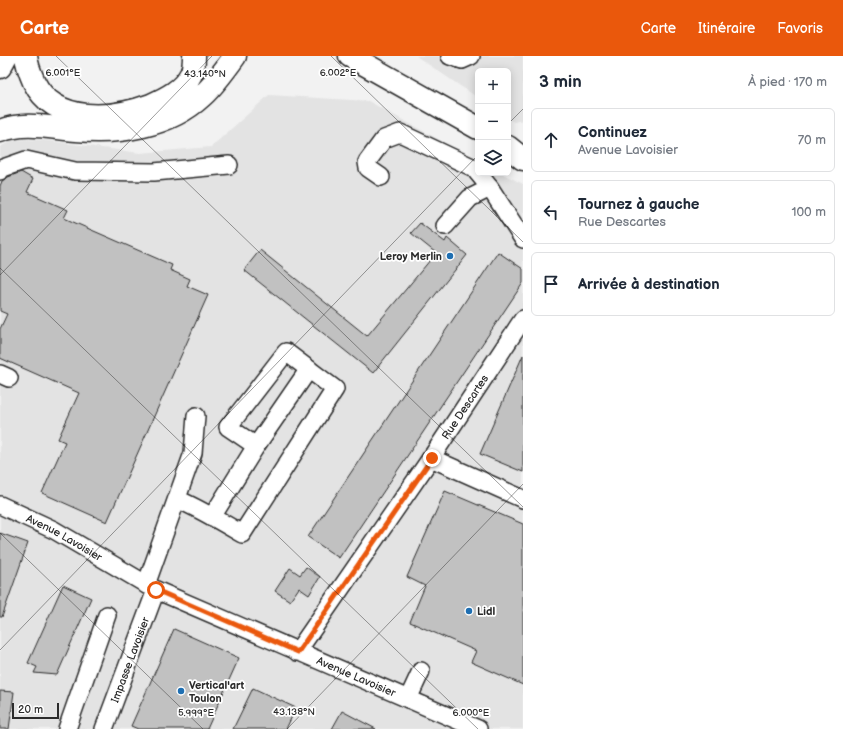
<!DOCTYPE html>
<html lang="fr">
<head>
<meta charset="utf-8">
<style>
	:root { --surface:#fff; --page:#f2f2f3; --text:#1f2937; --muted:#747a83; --line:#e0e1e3; --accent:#ea580c }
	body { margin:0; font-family:"Balsamiq Sans",sans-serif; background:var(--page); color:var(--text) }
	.controls { position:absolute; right:12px; top:12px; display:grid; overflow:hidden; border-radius:6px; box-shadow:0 2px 10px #0003 }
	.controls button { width:36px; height:36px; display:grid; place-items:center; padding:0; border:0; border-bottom:1px solid var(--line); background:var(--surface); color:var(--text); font:20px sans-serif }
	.scale { position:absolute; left:12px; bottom:10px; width:47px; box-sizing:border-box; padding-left:4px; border:2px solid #2b2b2b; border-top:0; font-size:11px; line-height:14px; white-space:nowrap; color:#2b2b2b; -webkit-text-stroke:3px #fff; paint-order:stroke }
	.stop { position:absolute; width:12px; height:12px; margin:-9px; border:3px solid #ea580c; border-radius:50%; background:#fff }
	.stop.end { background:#ea580c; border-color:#fff; box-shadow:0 1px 4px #0008 }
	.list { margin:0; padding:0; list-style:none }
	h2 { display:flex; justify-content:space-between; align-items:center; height:52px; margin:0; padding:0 16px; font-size:17px }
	h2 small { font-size:13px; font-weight:400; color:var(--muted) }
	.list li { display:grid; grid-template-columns:26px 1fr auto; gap:12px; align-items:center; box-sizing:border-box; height:64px; margin:0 8px 8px; padding:0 8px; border:1px solid var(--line); border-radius:6px }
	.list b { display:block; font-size:15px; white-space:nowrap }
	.list p { margin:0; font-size:13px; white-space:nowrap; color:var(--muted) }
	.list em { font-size:13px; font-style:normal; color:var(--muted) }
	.icon { flex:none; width:22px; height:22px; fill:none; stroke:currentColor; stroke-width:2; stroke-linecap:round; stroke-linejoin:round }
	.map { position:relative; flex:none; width:523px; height:673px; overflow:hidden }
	header { display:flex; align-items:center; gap:24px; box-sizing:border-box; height:56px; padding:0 20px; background:var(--accent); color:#fff }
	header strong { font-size:19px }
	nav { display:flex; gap:22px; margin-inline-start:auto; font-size:14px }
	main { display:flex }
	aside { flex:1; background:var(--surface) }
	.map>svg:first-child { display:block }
</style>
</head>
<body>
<header>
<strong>Carte</strong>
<nav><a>Carte</a><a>Itinéraire</a><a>Favoris</a></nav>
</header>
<main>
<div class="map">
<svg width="523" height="673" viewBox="0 0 523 673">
	<rect width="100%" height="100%" fill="#f2f2f2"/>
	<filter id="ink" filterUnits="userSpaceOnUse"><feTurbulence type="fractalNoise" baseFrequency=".025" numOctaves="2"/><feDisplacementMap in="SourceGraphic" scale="8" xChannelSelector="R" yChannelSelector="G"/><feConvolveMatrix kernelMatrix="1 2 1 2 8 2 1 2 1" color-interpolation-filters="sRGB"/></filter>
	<g filter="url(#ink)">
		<path fill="#e3e3e3" d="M416,0H523V64L514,66L508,63V15H478V42Z
			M269,39L368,45L478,105V117H501L523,128V673H0V91L14,83L43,84L140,97L211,91Z"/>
		<path fill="#c1c1c1" stroke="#2b2b2b" d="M21,116L33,123L27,136L68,154L64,162L172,209L170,214L190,223L187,230L208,239L107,466L42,437L65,386L58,383L79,337L0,302V273L7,258L0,255V130L2,125L8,121Z
			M420,167L445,186L447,182L467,199L373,317L244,214L260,194L367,280L436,197L411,177Z
			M498,196L523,213V227L339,502L308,481Z
			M523,299V416L480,398Z
			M445,435L523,468V629L471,606L476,595L410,566L425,530L407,521Z
			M0,477L28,487L2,561H0Z
			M306,511L320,521L309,539L299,532L290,545L275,535L290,512L300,519Z
			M63,529L91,542L57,619L34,617L37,611L28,607Z
			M174,573L239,602L207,673H138L131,670Z
			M253,632L296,652L286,673H233Z
			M0,635L14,636L9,673H0Z
			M342,655L376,673H332Z"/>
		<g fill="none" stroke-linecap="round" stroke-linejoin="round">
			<defs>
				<g id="minor">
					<path d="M450,0L462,4L471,0"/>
					<path d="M0,115L3,112L26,104L75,115L154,116L229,109"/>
					<path d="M478,117L490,132L523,183"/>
					<path d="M381,121L368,112L367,106L384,83L400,77L474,112L478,117"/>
					<path d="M445,170L470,142L490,132"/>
					<path d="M0,318L9,322"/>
					<path d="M256,390L309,313"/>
					<path d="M431,402L523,443"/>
					<path d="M177,443C200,453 220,465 242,478L335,333L286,296L228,371L256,390L212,461"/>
					<path id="s1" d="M0,449L54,474L156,534L478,673"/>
					<path d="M146,529L193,397L196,360"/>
					<path id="s2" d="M297,596L431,402L523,263"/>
					<path d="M408,643L421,615"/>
					<path d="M67,673L107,559"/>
					<path id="s3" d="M104,673L156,534"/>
				</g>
				<path id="major" d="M350,0L478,72
					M508,91L523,103"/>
				<path id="highway" d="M26,0C27,10 30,17 34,26C55,69 113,63 151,49C167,42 183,34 191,18C194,12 194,6 194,0
					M0,11L6,0
					M0,75C25,65 50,72 76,74C119,78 169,71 202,40C215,28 225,14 235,0"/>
			</defs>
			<use href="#minor" stroke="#2b2b2b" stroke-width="20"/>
			<use href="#major" stroke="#2b2b2b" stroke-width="25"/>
			<use href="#highway" stroke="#2b2b2b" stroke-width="25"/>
			<use href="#minor" stroke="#fff" stroke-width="17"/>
			<use href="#major" stroke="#fff" stroke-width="22"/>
			<use href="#highway" stroke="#fff" stroke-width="22"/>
		</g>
	</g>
	<g fill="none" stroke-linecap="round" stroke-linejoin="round" filter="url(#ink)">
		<path stroke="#ea580c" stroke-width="5" d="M156,534L298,596L432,402"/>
	</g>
	<path fill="none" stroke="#2b2b2b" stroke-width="1" stroke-opacity="0.45" d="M56,0L523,451M331,0L523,186M508,68L523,53M0,212L478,673M0,219L212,0M0,477L203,673M0,594L478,99M287,673L523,428"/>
	<g fill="#1f6fb2" stroke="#fff" stroke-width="1.5">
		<circle cx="450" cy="200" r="4"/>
		<circle cx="469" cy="555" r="4"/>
		<circle cx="181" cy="635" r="4"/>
	</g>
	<g text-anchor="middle" stroke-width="3.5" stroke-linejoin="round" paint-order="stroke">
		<g font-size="11" font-weight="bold" fill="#2b2b2b" stroke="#fff" text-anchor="start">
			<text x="442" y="204" text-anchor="end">Leroy Merlin</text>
			<text x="477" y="559">Lidl</text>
			<text x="189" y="633">Vertical'art<tspan x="189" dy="13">Toulon</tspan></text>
		</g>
		<g font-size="11" fill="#2b2b2b" stroke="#fff">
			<text dy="4" stroke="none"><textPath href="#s2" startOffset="297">Rue Descartes</textPath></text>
			<text dy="4" stroke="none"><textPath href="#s1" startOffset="72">Avenue Lavoisier</textPath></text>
			<text dy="4" stroke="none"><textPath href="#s3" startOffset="74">Impasse Lavoisier</textPath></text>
			<text dy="4" stroke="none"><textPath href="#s1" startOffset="396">Avenue Lavoisier</textPath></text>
		</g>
	</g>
	<g font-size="10" text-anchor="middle" fill="#2b2b2b" stroke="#fff" stroke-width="3.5" stroke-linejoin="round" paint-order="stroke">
		<text x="63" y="20">6.001°E</text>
		<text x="338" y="20">6.002°E</text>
		<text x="205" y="21">43.140°N</text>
		<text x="294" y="659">43.138°N</text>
		<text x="196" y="660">5.999°E</text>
		<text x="471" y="660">6.000°E</text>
	</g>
</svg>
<div class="controls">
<button>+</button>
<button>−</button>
<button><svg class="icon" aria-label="layers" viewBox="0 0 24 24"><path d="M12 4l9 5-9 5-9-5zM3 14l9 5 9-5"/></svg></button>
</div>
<div class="scale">20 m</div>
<div class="stop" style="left:156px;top:534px"></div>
<div class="stop end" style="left:432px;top:402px"></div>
</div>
<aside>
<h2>3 min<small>À pied · 170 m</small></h2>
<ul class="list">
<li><svg class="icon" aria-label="ahead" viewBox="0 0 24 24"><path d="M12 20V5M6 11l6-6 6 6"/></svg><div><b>Continuez</b><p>Avenue Lavoisier</p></div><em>70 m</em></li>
<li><svg class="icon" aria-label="left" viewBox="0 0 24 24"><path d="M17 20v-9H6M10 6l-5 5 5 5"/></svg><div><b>Tournez à gauche</b><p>Rue Descartes</p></div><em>100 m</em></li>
<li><svg class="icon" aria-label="arrive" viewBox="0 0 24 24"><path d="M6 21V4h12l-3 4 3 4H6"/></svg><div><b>Arrivée à destination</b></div></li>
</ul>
</aside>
</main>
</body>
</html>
